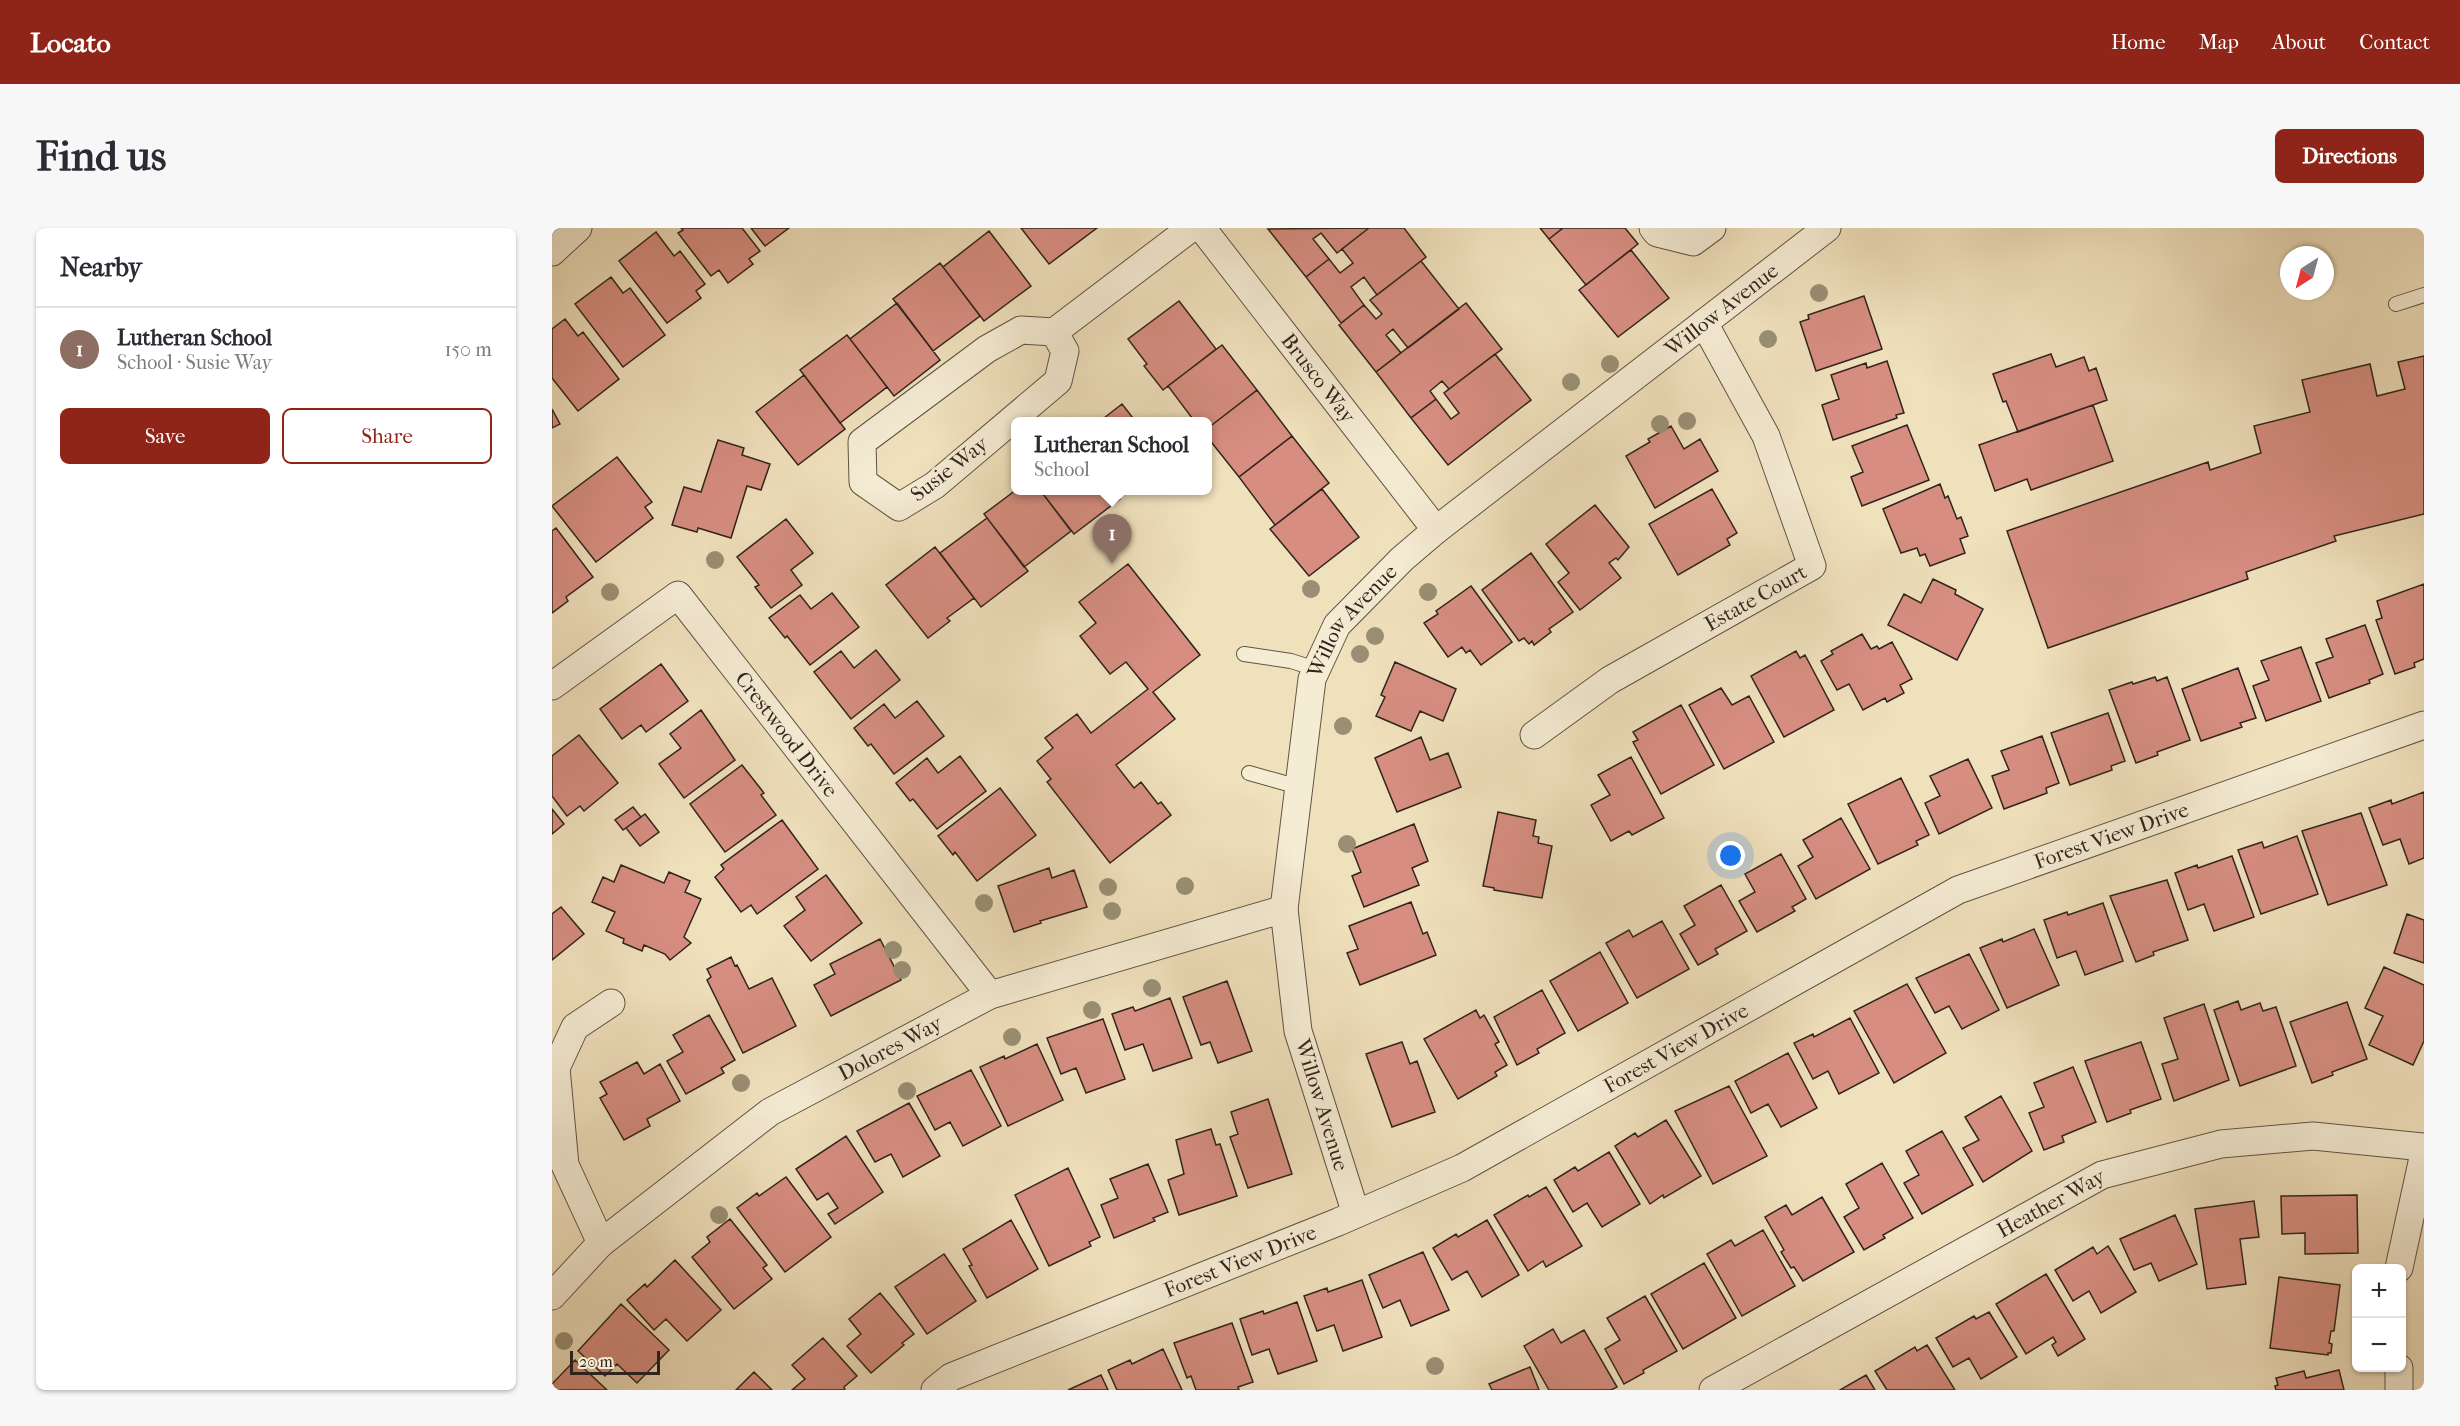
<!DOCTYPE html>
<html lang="en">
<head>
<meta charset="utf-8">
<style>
	:root { --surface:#fff; --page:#f7f7f7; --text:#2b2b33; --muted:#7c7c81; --line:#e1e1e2; --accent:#8f2418 }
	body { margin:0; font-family:"IM FELL French Canon",serif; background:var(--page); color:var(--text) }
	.controls { position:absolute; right:18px; bottom:18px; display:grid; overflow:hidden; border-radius:9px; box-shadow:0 2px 4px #0004 }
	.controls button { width:54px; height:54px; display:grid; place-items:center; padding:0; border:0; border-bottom:2px solid var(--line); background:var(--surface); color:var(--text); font:30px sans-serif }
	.compass { position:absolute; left:1728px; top:18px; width:54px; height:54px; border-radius:50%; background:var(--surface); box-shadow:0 2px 4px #0004; rotate:216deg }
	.scale { position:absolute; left:18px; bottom:15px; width:90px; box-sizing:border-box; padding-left:6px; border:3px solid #31241d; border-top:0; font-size:16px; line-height:21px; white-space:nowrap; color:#31241d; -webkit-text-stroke:4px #f5ecd4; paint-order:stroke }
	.you { position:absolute; left:1179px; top:628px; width:21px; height:21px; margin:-15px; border:4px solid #fff; border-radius:50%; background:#1a73e8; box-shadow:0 0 0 9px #1a73e833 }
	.badge { display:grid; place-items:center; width:39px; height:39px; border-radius:50%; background:var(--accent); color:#fff; font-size:20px; font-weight:700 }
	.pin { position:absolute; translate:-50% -50px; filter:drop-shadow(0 2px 3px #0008) }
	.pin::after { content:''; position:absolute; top:32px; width:21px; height:18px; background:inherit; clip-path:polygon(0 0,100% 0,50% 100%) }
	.popup { position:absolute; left:459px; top:189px; width:201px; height:78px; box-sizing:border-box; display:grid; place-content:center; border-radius:9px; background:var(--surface); filter:drop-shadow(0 2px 4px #0005); font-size:20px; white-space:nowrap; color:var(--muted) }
	.popup b { font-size:22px; color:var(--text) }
	.popup::after { content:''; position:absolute; left:50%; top:100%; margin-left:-12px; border:12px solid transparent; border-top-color:var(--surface) }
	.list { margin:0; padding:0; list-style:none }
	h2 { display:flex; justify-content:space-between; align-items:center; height:78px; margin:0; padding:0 24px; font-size:26px }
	h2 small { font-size:20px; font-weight:400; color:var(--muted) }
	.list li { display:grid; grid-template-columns:39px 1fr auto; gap:18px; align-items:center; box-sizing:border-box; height:84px; padding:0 24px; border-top:2px solid var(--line) }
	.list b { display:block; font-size:22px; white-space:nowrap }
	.list p { margin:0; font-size:20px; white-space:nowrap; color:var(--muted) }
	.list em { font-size:20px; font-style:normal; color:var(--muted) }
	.actions { display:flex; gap:12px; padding:18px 24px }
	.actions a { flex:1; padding:14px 0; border:2px solid var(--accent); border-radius:9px; text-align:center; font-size:21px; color:var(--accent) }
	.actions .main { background:var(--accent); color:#fff }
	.map { position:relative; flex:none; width:1872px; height:1162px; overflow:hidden; border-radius:9px }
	header { display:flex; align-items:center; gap:36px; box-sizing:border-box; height:84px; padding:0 30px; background:var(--accent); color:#fff }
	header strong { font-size:28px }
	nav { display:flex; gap:33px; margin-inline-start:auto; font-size:21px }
	.intro { display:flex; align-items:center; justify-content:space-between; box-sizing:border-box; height:144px; padding:0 36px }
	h1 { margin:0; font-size:42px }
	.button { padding:15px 27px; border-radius:9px; background:var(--accent); color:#fff; font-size:21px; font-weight:700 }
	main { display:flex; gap:36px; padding:0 36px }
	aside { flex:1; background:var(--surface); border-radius:9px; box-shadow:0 2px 4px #0004 }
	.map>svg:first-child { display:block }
</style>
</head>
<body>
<header>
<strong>Locato</strong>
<nav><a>Home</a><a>Map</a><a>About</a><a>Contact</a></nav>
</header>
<div class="intro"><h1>Find us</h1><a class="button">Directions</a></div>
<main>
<aside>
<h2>Nearby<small></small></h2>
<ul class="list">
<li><span class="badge" style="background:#8d6e63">1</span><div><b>Lutheran School</b><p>School · Susie Way</p></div><em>150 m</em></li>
</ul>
<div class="actions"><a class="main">Save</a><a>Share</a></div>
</aside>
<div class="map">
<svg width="1872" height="1162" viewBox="0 0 1872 1162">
	<rect width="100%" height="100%" fill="#f0e1bd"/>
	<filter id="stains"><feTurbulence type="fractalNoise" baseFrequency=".00333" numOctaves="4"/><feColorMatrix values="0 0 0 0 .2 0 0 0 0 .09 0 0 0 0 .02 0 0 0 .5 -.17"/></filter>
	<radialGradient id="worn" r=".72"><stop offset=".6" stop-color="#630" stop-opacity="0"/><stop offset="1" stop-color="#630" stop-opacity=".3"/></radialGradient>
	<path fill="#d78e81" stroke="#31241d" stroke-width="1.5" d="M129,0H190L208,23L197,31L201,36L176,55L167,42L159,48L126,5L131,2Z
		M199,0H237L213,18Z
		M469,0H545L497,36Z
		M817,0H852L874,29L825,67L812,49L799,59L812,77L789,95L754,49L777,31L788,45L801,35L790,21Z
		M817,0L785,25L769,5L761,11L777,31L754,49L716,1Z
		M988,0H1011L997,11Z
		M1011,0H1073L1086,16L1034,57L997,11Z
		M437,3L479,58L432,93L391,39Z
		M104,4L122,28L128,23L153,56L144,63L149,70L115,95L67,33Z
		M1079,22L1117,70L1066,109L1027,62Z
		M869,33L907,81L856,120L841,101L834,107L849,125L824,144L787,97L812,77L824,91L830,86L818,72Z
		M388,35L428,88L381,123L341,71Z
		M59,49L71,65L78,60L113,107L71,139L23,76Z
		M1312,68L1330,121L1264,143L1248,94L1257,91L1256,87Z
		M627,73L664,121L611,162L592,138L595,136L576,111Z
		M345,75L388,132L342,168L298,111Z
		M914,75L950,121L897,161L890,153L878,163L884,171L859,190L824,144Z
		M13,91L26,108L31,104L67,151L26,183L0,150V101Z
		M295,107L335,159L288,195L248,142Z
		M670,117L705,162L656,200V194H643L616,158Z
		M943,126L979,172L896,237L859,190L884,171L899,191L907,185L892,165Z
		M1499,126L1504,139L1532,129L1537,143L1544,140L1555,172L1466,204L1454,173L1451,174L1441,146Z
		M1872,128V286L1782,308L1784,313L1694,344L1696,351L1496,420L1455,303L1656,234L1658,242L1709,225L1702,198L1758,184L1750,152L1818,136L1825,168L1853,161L1846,134Z
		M1335,133L1352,185L1344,187L1345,190L1281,212L1270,177L1287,171L1279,147L1314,135L1315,140Z
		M252,147L293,201L246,237L204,184Z
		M705,162L740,208L687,249L656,210V200Z
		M570,176L584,194H547Z
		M1541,177L1561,233L1479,262L1475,251L1443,263L1427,217Z
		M0,181L8,196L0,200Z
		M1355,197L1377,252L1310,278L1299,249L1311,244L1300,218Z
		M1119,198L1132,221L1148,211L1166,243L1103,280L1074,228L1098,214L1096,211Z
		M740,208L777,255L723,297L687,249Z
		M166,212L192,220L190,227L218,236L209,262L195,258L179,310L146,300L145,304L120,297L132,259L149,264Z
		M65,229L100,274L93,279L101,290L44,334L0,278Z
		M1388,256L1393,270L1396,268L1405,291L1409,289L1416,308L1408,311L1413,325L1378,338L1373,326L1368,328L1365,320L1349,325L1331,281Z
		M770,261L807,309L757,348L718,301Z
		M1160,261L1185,305L1175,311L1178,317L1126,347L1097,296Z
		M464,262H488L519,303L472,339L432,286Z
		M488,262H562L568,271L522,306Z
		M1043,277L1077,319L1066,332L1064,330L1057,335L1069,350L1028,382L1006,354L1017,345L994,316Z
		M435,290L476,343L429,379L388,325Z
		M234,291L261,325L239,342L250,357L219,380L203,359L207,357L185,329Z
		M4,300L41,349L14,369L16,373L0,385V303Z
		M383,319L422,370L395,390L398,393L376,410L334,357Z
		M979,325L1021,384L997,401L999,404L982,417L980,413L977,416L972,410L967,413L930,362Z
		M576,336L648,427L601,464L623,491L564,537L582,560L589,554L606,576L609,574L619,587L558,635L495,554L499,551L485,533L501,520L493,510L525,486L539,505L596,461L574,434L558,446L528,408L544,395L527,374Z
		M1381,351L1404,362L1403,366L1431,381L1405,432L1336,397L1352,366L1369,375Z
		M1872,356V431L1862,435L1863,439L1843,446L1824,392L1830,390L1825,373Z
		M919,358L960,414L929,437L918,422L914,425L910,419L896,429L872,395L886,386L884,383Z
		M280,365L307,399L258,437L235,408L233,410L217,390L248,367L259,381Z
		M1813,397L1831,446L1817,452L1818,455L1777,470L1764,435L1781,429L1774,411Z
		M1310,406L1319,421L1325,418L1327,421L1340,414L1360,451L1348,457L1352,465L1335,474L1333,470L1311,482L1297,456L1285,462L1269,433L1281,426L1279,423Z
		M1749,419L1769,473L1714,493L1701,458L1717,452L1709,433Z
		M324,422L348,452L299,491L262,444L289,423L302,440Z
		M1244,423L1248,430L1253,427L1282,482L1232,509L1199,448Z
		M843,434L904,461L891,493L868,483L859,503L824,488L833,469L829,467Z
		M109,436L136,473L94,504L89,497L70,511L48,481Z
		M1686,440L1704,490L1688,495L1690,499L1649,513L1630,461Z
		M1603,449L1605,453L1615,449L1638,512L1605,524L1606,527L1584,535L1557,462L1580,454L1581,456Z
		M1169,460L1180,477L1197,468L1222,514L1172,541L1137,477Z
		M365,473L392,508L342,546L319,516L316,518L302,500L332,476L343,490Z
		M1129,477L1162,537L1109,566L1081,514L1086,512L1081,504Z
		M149,482L183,532L132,570L107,536L129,520L118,506Z
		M1556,485L1573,533L1559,538L1560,542L1518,557L1499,505Z
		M27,507L66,555L32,583L28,578L15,588L0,568V528Z
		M1490,508L1507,555L1494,560L1495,565L1452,581L1440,548L1457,542L1449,523Z
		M869,509L878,532L896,525L909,559L845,584L823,530Z
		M408,528L434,563L385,601L361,571L358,573L344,555L375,530L386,545Z
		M1079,529L1112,590L1080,607L1077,603L1059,613L1039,577L1058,567L1046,547Z
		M1416,531L1440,580L1387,606L1373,575L1388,568L1378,548Z
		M190,537L212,565L209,567L224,587L173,624L138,576Z
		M1349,550L1377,607L1364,613L1366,617L1326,636L1296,576Z
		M448,560L484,607L425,653L403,624L401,627L386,608Z
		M1872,564V630L1857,636L1848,611L1831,617L1817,580L1839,572L1840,576Z
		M81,579L89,589L71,602L63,592Z
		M0,581L12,596L0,606Z
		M946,584L984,592L981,608L987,609L986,615L1000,618L990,670L942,662V660L931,658Z
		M1809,585L1835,657L1776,677L1750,603Z
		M93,586L107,604L88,618L74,600Z
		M1289,590L1318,641L1264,671L1246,638L1261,629L1251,612Z
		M230,592L266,641L205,686L199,677L189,684L163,649L172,641L169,637Z
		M862,596L876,633L860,640L867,657L812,679L800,648L809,644L800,621Z
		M1745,608L1766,666L1709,686L1686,622L1710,614L1712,620Z
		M1229,626L1254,671L1240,679L1243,683L1205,704L1187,673L1203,664L1193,646Z
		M1680,628L1702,689L1662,703L1652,676L1636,682L1623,645L1645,637L1646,640Z
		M69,637L112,655L117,644L138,653L133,664L149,671L132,709L139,715L118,732L113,726L92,717L90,723L71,715L72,711L54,703L63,684L40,674L51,649L62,654Z
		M497,640L500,650L522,642L535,679L488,693L489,695L462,704L446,658Z
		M274,647L310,695L259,733L232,698L253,682L244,669Z
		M1615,652L1636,712L1601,724L1602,727L1584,734L1558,668Z
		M1169,657L1195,703L1163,721L1166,726L1146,737L1128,706L1143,697L1132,678Z
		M859,674L871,706L875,704L884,727L808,757L795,725L806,721L797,698Z
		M1551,675L1571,733L1533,747L1524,723L1505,730L1492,692L1515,684L1516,687Z
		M9,679L32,706L0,732V686Z
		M1855,686L1872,692V735L1842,725Z
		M1110,693L1137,741L1085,770L1054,715L1077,702L1081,709Z
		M1482,701L1507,757L1455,780L1428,720L1450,711L1451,714Z
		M328,711L349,752L279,788L262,757L283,746L278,736Z
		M1048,724L1076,775L1026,803L998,753Z
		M1417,726L1447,782L1410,801L1397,778L1383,785L1364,750Z
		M179,729L183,738L185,737L197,761L220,750L244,798L191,825L155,752L159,749L155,741Z
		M1832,739L1872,757V813L1861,837L1817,817L1831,788L1813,780Z
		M675,753L700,823L666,835L658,814L649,817L631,769Z
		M1355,756L1394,825L1342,855L1302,783Z
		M990,762L1013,805L985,821L987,825L965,837L942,789Z
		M618,770L640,830L601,843L591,816L573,822L560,786L581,779L583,783Z
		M1686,773L1689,782L1708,775L1711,783L1724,779L1744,838L1688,858L1662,782Z
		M1795,774L1815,831L1780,844L1781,847L1760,855L1738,794Z
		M1652,776L1677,852L1622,873L1610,836L1626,831L1612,790Z
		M924,782L928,790L932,787L947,814L943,816L955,837L943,844L945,848L906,871L872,811Z
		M157,787L183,832L169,840L172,845L134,866L115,833L131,824L121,807Z
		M1298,790L1327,845L1287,866L1276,843L1261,851L1242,815L1261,806L1262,809Z
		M551,791L573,851L534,865L524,840L509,846L495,810Z
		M850,814L858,836L865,833L883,884L840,899L814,826Z
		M1589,814L1609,871L1578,882L1579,885L1555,894L1533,833Z
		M485,816L511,872L456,898L428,839L452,828L453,831Z
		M1236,825L1265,880L1229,899L1216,876L1199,885L1183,853Z
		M85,834L92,846L108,836L128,873L95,891L98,898L72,912L48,870L55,866L48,854Z
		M1521,839L1544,894L1510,908L1512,914L1492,922L1477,885L1492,879L1482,855Z
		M419,842L449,898L411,918L398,894L383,902L365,868Z
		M1177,858L1215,928L1161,956L1123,883Z
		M1449,868L1480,923L1431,954L1411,920L1427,912L1413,889Z
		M716,871L740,946L696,960L678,909L686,906L679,884Z
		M357,875L388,928L351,949L339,926L323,934L305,903Z
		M1114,892L1149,948L1112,970L1111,967L1098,976L1063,918L1083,905L1086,909Z
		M659,901L664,917L668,916L685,968L627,987L616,952L632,946L624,912Z
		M1390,903L1421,957L1370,986L1352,955L1367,947L1354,923Z
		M294,908L331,964L283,996L276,986L286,980L276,965L265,972L244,941Z
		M1057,924L1088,976L1050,999L1035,975L1021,984L1002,952L1023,939L1026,943Z
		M1330,935L1361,990L1331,1007L1333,1010L1312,1022L1292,989L1307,980L1294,956Z
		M596,936L616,984L601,990L603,993L562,1010L549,977L566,970L558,951Z
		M516,940L548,1009L537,1014L539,1018L497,1038L463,967Z
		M234,949L279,1009L233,1044L185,980L205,965L207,968Z
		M994,959L1030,1018L994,1039L991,1033L976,1043L942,987L976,967L977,969Z
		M1805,967L1806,1025L1753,1026V1005L1730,1006L1729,968Z
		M1270,969L1302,1024L1251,1053L1242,1039L1239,1040L1229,1024L1232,1022L1213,989L1234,977L1240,987Z
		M1702,973L1707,1009L1688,1011L1694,1056L1655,1061L1643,981Z
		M1623,987L1645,1036L1607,1053L1599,1035L1582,1042L1568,1011Z
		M178,991L215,1037L211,1040L220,1051L182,1081L140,1029L158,1014L155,1009Z
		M459,992L486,1041L435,1070L417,1038L420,1037L411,1021Z
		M935,992L967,1047L930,1069L915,1043L900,1052L881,1020L904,1006L906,1009Z
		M1211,1002L1243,1058L1190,1088L1155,1026L1179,1012L1183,1018Z
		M1556,1018L1584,1064L1549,1085L1537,1063L1521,1073L1503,1042L1541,1019L1545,1026Z
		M871,1024L897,1082L859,1098L848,1072L831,1080L817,1047Z
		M392,1026L424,1073L375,1106L343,1059Z
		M123,1032L169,1082L135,1113L114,1091L102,1102L75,1072L93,1056L95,1059Z
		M1152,1035L1184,1090L1131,1121L1099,1066Z
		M1494,1046L1533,1111L1506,1128L1500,1117L1504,1114L1501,1109L1474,1126L1444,1076Z
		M1727,1049L1788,1057L1782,1103H1779L1777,1115L1780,1116L1779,1125H1776V1127L1718,1120Z
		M810,1052L830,1109L791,1123L782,1097L765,1103L752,1068L775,1060L776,1064Z
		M328,1065L362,1106L350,1115L352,1117L319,1145L295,1118L309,1106L297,1091Z
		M1093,1068L1125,1123L1091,1142L1092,1145L1072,1156L1053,1121L1068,1112L1055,1090Z
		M745,1074L765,1133L726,1146L717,1121L700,1127L688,1091L711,1083L712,1086Z
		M69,1076L117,1122L85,1155L65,1136L53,1148L26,1123Z
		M1437,1084L1465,1129L1429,1151L1417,1130L1401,1139L1384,1110L1422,1088L1424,1091Z
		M680,1095L701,1154L686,1159L687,1162H644L639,1148L635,1150L622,1115Z
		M1001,1101L1009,1115L1032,1102L1065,1159L1059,1162H997L972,1118Z
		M271,1110L305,1148L292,1159L293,1162H240L253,1151L240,1137Z
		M1375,1117L1403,1162H1335L1323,1143L1363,1119L1365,1123Z
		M611,1121L630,1162H565L556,1142L578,1132L580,1136Z
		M23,1132L55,1162H0V1156Z
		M978,1139L987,1162H940L937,1156Z
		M1787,1142L1792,1162H1724L1723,1158L1726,1157L1724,1150L1752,1143L1754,1150Z
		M202,1144L220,1162H184Z
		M549,1147L556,1162H516Z
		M1314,1147L1323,1162H1288Z"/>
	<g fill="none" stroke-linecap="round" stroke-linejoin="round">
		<defs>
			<path id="service" d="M1844,76L1872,67
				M692,426L739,433L764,441
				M697,545L747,559"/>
			<g id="minor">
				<path id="s1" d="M650,0L884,302"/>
				<path d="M1101,0L1105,5L1141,14L1160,0"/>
				<path d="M0,24L26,0"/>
				<path d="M469,102L502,104L513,123L506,153L383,257L347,279L311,254L310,214L435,121Z"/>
				<path d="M502,104L639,0"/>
				<path id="s2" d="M0,458L126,367L438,767"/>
				<path id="s3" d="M982,507L1058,452L1260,338L1214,208L1152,95"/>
				<path id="s4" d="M804,986L746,803L732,681L760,451L785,397L850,331L884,302L1275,0"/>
				<path d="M49,1015L13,937L4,840L23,799L59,775"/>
				<path d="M1847,1040L1872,925"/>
				<path id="s5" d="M0,1068L49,1015L218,884L438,767L732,681"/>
				<path d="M1847,1140V1162"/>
				<path id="s6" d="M383,1162L399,1149L786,994L910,940L1406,662L1872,497"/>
				<path id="s7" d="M1161,1162L1550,947L1669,916L1761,908L1872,919"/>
			</g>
		</defs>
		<use href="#service" stroke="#615345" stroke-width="16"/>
		<use href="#minor" stroke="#615345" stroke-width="29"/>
		<use href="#service" stroke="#f5ecd4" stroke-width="14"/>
		<use href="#minor" stroke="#f5ecd4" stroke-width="27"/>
	</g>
	<g fill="#9a8f74">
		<circle cx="1267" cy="65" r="9"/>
		<circle cx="1216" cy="111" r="9"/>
		<circle cx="1058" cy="136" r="9"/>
		<circle cx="1019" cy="154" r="9"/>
		<circle cx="1135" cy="193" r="9"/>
		<circle cx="1108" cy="196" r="9"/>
		<circle cx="163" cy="332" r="9"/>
		<circle cx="759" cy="361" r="9"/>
		<circle cx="58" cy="364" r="9"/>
		<circle cx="876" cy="364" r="9"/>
		<circle cx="823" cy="408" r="9"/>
		<circle cx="808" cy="426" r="9"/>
		<circle cx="791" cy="498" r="9"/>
		<circle cx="795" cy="616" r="9"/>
		<circle cx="633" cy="658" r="9"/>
		<circle cx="556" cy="659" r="9"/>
		<circle cx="432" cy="675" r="9"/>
		<circle cx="560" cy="683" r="9"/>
		<circle cx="341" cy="722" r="9"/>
		<circle cx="350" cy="742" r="9"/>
		<circle cx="600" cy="760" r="9"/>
		<circle cx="540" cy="782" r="9"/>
		<circle cx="460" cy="809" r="9"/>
		<circle cx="189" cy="855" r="9"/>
		<circle cx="355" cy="863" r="9"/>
		<circle cx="167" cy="987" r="9"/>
		<circle cx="12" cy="1113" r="9"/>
		<circle cx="883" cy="1138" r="9"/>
	</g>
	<g text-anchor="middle" stroke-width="6" stroke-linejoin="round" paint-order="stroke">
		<g font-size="21" fill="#31241d" stroke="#f5ecd4">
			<text dy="7" stroke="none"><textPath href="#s4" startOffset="1104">Willow Avenue</textPath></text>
			<text dy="7" stroke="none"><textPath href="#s1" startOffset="190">Brusco Way</textPath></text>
			<text transform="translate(397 241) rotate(-38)" y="7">Susie Way</text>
			<text dy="7" stroke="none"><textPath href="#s3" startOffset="261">Estate Court</textPath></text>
			<text dy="7" stroke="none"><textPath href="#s4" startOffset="618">Willow Avenue</textPath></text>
			<text dy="7" stroke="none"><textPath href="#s2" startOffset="332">Crestwood Drive</textPath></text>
			<text dy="7" stroke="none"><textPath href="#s6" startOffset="1304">Forest View Drive</textPath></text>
			<text dy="7" stroke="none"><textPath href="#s6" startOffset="818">Forest View Drive</textPath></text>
			<text dy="7" stroke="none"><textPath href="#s5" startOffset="422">Dolores Way</textPath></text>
			<text transform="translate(770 877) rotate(73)" y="7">Willow Avenue</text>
			<text dy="7" stroke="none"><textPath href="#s7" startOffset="386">Heather Way</textPath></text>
			<text dy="7" stroke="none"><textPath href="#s6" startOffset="332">Forest View Drive</textPath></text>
		</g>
	</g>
	<rect width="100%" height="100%" filter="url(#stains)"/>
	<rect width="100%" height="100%" fill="url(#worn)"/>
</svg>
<div class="controls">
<button>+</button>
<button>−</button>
</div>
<svg class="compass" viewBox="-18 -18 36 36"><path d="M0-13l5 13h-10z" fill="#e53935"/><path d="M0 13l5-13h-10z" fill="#7c7c81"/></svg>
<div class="scale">20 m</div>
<div class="you"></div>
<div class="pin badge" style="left:560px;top:336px;background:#8d6e63">1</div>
<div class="popup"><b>Lutheran School</b>School</div>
</div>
</main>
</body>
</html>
